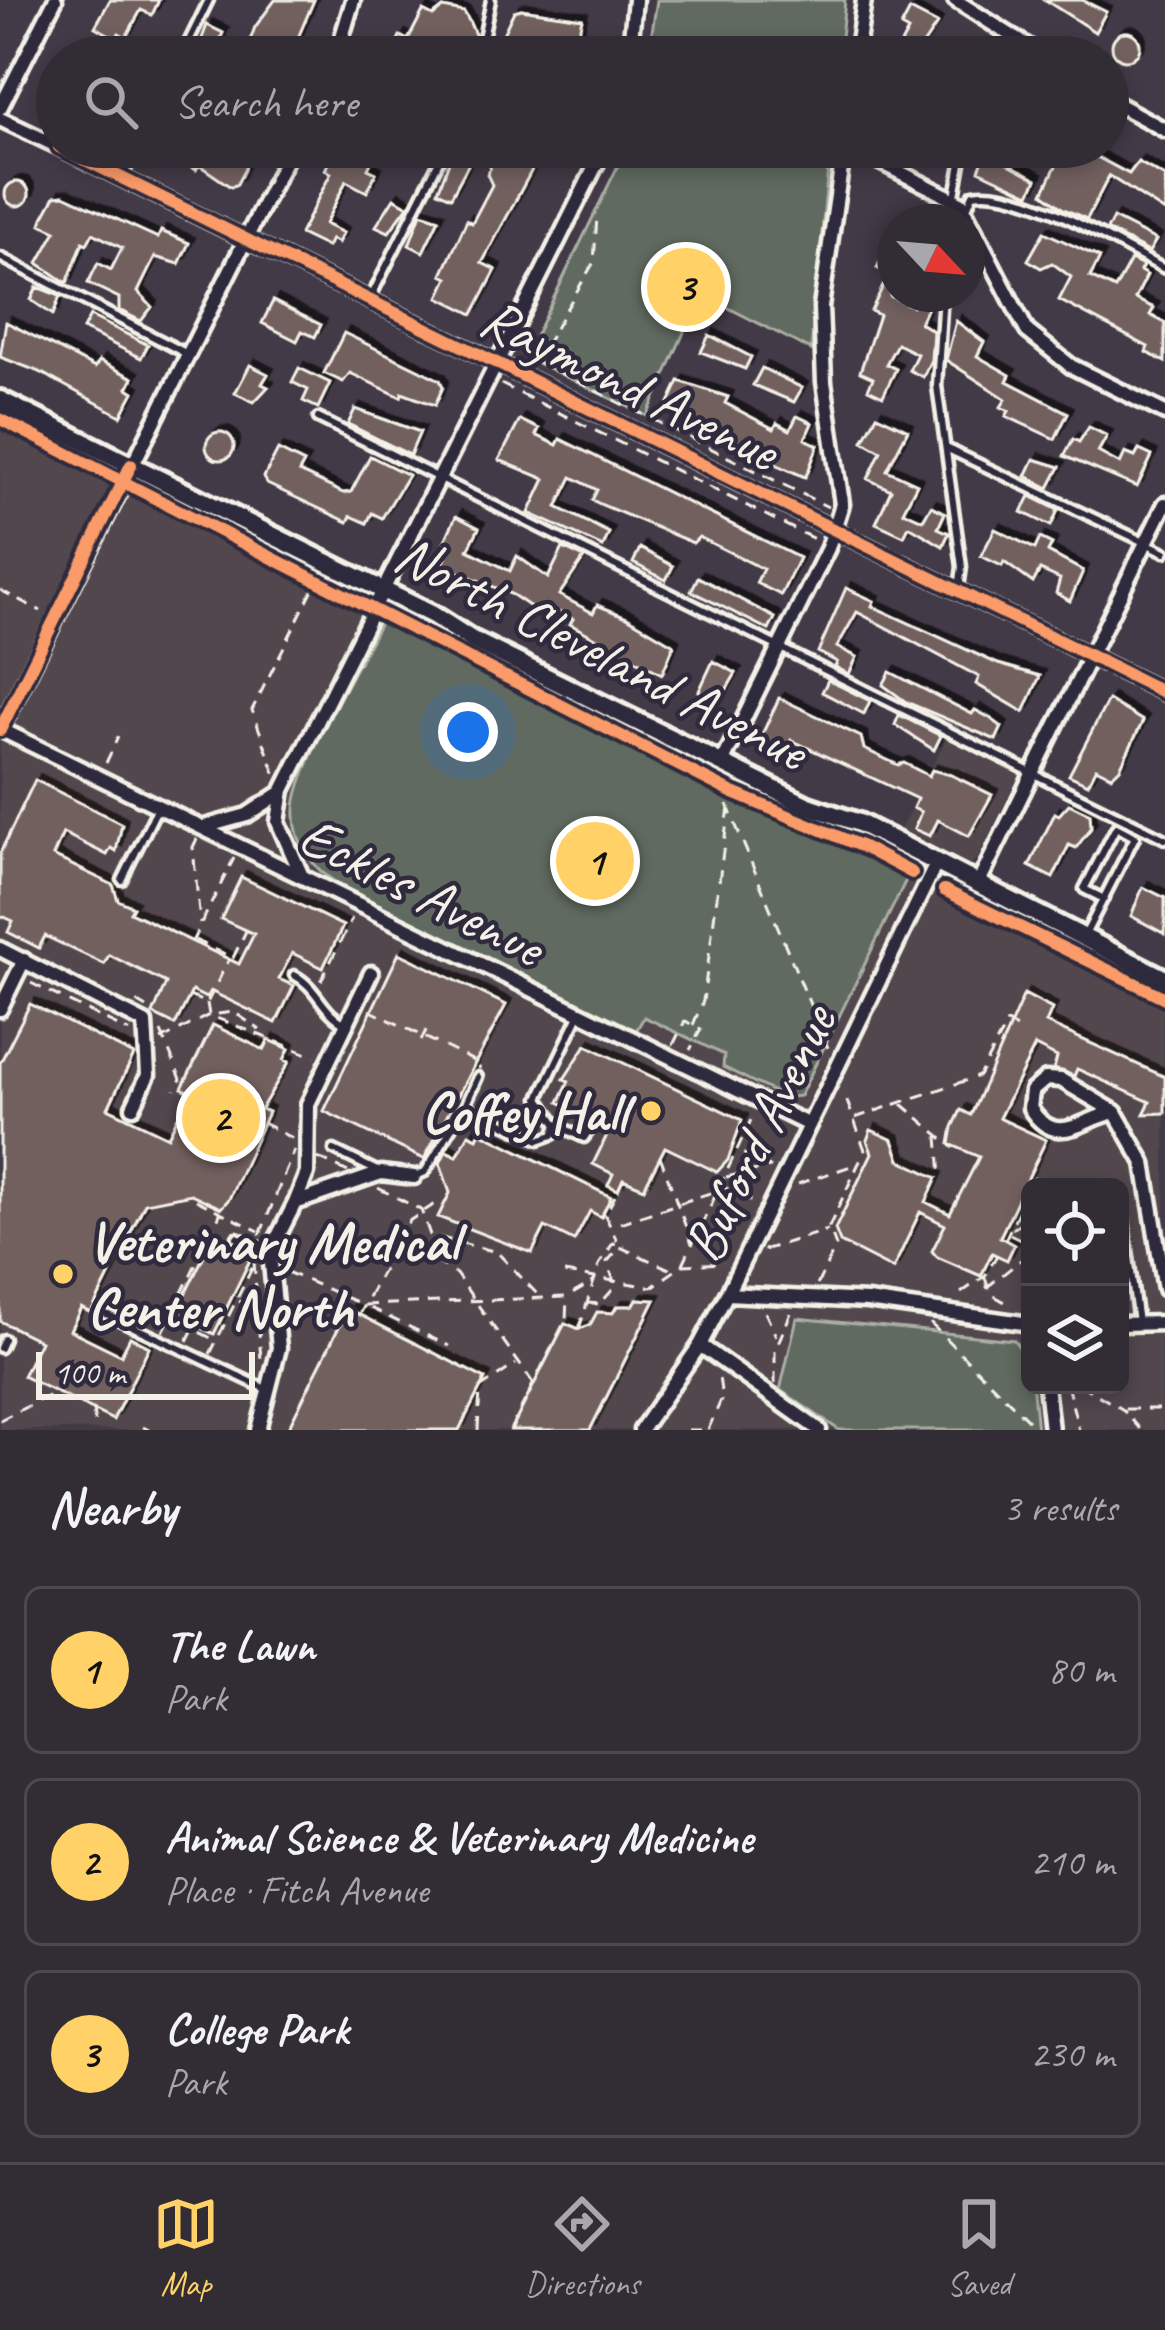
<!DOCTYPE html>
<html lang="en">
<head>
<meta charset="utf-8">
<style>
	:root { --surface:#322c35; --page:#3d3841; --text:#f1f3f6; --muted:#a8a7ad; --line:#4d4850; --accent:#ffd166 }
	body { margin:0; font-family:Caveat,sans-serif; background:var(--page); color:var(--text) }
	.controls { position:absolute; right:36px; bottom:36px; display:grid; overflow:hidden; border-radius:18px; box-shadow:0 6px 18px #0003 }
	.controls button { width:108px; height:108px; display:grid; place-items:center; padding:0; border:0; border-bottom:3px solid var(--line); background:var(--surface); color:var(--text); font:60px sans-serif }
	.compass { position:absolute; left:877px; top:204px; width:108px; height:108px; border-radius:50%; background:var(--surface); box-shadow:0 6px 18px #0003; rotate:116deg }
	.scale { position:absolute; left:36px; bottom:30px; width:219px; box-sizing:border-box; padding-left:12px; border:6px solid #f4f1e8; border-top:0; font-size:33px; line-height:42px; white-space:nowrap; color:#f4f1e8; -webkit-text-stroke:9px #2f2a3d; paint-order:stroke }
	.you { position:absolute; left:468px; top:732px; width:42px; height:42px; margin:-30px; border:9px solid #fff; border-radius:50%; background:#1a73e8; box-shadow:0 0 0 18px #1a73e833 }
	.badge { display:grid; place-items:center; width:78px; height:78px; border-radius:50%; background:var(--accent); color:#111; font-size:39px; font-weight:700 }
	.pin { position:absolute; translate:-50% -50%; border:6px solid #fff; box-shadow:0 3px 12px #0006 }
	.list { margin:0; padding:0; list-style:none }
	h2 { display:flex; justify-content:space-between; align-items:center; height:156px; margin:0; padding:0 48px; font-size:51px }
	h2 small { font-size:39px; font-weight:400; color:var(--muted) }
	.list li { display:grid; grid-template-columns:78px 1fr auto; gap:36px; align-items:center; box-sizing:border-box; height:168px; margin:0 24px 24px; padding:0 24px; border:3px solid var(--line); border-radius:18px }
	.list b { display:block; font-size:45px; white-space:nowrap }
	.list p { margin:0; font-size:39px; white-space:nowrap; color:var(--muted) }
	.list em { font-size:39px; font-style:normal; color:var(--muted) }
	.icon { flex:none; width:66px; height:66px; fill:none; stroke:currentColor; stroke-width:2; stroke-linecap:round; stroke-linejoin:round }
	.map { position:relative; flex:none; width:1165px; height:1430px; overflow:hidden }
	.search { position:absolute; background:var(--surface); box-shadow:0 6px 18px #0003; left:36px; right:36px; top:36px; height:132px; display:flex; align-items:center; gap:30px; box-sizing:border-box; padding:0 42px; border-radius:66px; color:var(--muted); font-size:45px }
	.sheet { height:732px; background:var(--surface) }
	nav { display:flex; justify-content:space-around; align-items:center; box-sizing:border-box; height:168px; border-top:3px solid var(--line); background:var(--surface); font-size:33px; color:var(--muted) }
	nav a { display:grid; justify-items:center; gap:6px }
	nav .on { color:var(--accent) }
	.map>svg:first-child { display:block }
</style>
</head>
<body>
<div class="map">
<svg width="1165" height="1430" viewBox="0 0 1165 1430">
	<defs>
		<filter id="shadow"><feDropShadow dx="5.5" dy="-5.5" stdDeviation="0" flood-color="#0009"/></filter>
	</defs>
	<rect width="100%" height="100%" fill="#433a47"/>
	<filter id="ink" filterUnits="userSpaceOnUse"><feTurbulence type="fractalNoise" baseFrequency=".00833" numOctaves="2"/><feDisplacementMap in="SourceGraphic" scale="24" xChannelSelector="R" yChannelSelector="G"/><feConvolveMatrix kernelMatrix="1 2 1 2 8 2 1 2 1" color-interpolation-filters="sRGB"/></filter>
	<g filter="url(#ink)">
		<path fill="#51464e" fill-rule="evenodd" d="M0,422L1165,1003V1430H0ZM1030,1187H1120V1385H1030Z
			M948,735L1021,771L977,859L966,867L898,834Z"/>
		<path fill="#606b60" stroke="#aaaea4" stroke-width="3" d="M657,0H845L839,57H648Z
			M627,147H830L811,350L701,294L647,416L525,357Z
			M384,615L908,876L800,1096L786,1098L723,1067L724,1055L644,1017L636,1031L340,885C312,869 293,842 295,809C296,768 363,658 384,615Z
			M797,1318L1014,1340L1030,1362L1037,1430H839L780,1390Z"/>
		<path fill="#72615f" stroke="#f4f1e8" stroke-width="3" filter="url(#shadow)" d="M110,0H159L152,15L141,10L126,37L119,33L116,38L95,27Z
			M275,0H314L294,47L290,45L284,57H244L255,27Z
			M1045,0H1082L1106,12L1095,32Z
			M443,8L464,12L469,21L476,37L464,57H390L400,36L408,40L423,11L433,16Z
			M521,9L582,18L573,57H492L514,11Z
			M910,10L937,24L915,57H894L908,31L901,27Z
			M207,25L223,33L212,57H195Z
			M1112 46a14 14 0 1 1 28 0a14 14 0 1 1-28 0Z
			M150,147H250L246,156L250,158L237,184L231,187L199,165L196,170Z
			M336,147H378L368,169L376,173L367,192L346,181L325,224L343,233L338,243L331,239L327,247L300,234L331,173L325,170Z
			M500,147L541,153L482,263L496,270L473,314L439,297L448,278L442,275L467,220L472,223L492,185L487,174Z
			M1065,147H1088L1086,151L1129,174L1138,162L1165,177V212L1109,176L1087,219L1062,208L1043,193Z
			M986,152L1037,179L1030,194L979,170Z
			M452,154L469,163L451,197L438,191Z
			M5 194a12 12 0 1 1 24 0a12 12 0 1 1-24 0Z
			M64,195L158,238L161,231L189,243L179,264L155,257L138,292L152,307L141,321L119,310V298L88,283L98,263L111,270L122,248L93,233L87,244L83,242L67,283L38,263L56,231L41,224L43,218L55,196Z
			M394,198L408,206L389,232L376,226Z
			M421,213L439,219L423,252L409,245Z
			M1113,218L1156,240L1149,252L1107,230Z
			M895,229L890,296L912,306L917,294H933L920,323L933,331L931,360L923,377L909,370L917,354L897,344L886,364L896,369L883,396L868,389L873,378L860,372L879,315L871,311L889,274L877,268Z
			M1044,232L1100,258L1090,277L1115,289L1131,260L1143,266L1140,271L1147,275L1135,299L1154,308L1150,315L1165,323V362L1146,352L1148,347L1059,300L1071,277L1052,263L1041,268L1028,260Z
			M37,287L60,296L53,315L31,300Z
			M273,301L321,325L315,337L302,331L297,341L262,323Z
			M90,316L148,345L141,358L83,329Z
			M956,321L984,342L977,356L1010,375L1007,381L1068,413L1055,439L1006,416L1009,411L1001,407L1006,399L946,360Z
			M6,322L95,368L99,361L133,378L128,388L134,392L121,416L40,372L0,357Z
			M344,333L440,380L443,387L435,405L402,393L401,397L350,373L343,382L324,373Z
			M709,335L751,357L745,369L701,352Z
			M250,365L268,374L262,384L268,387L254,402L235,393Z
			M299,368L330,383L318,408L303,401L308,390L292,382Z
			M762,368L802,388L794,402L753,385Z
			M679,381L728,397L725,403L774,429L777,423L790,430L797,416L812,423L805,439L818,445L808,472L805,477L738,448L676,412L668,405Z
			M355,409L420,432L410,455L348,424Z
			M877,415L908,430L887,470L917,484L903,511L923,520L931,506L945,513L938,528L949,533L943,546L909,526L904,536L876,523L891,490L868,479L881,451L863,441Z
			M520,420L539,429L536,435L557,445L560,439L799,558L781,595L756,583L763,569L699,537L693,543L602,505L592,500L597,490L572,477L557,507L609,533L603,547L529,513L545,479L499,460Z
			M1089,427L1107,436L1098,452L1120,464L1125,453L1135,457L1139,450L1152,456L1137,487L1064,456L1073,439L1079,442Z
			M206 446a14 14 0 1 1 28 0a14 14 0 1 1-28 0Z
			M278,450L304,463L299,472L343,493L351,492L370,456L408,475L382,518L372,513L367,523L351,516L348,522L267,484L264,477Z
			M1034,459L1060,467L1049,488L1026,476Z
			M1030,496L1058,510L1051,526L1022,512Z
			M456,516L479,528L468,550L510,571L517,556L548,578L563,548L584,558L559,595L593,613L597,605L627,617L674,645L662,674L570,624L573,619L552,609L544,616L513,595L442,565L446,558L439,554Z
			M995,529L1035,549L1040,538L1052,544L1048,552L1083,571L1070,601L1056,593L1060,579L1040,570L1033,583L1004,562L1002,566L981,556Z
			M640,548L673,566L666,580L633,563Z
			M698,577L775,618L769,630L691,591Z
			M846,588L874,601L872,606L998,664L1040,676L1024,712L976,684L979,677L857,612L837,647L857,657L849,674L835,667L837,662L818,652Z
			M713,661L736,673L719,702L699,691Z
			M890,672L972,714L975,710L990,718L1002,727L996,740L906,702L883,685Z
			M828,680L870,701L864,714L822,692Z
			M779,698L861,737L864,749L898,765L904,763L929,776L932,770L951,775L992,795L969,836L938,820L930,836L914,829L921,812L913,808L917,799L791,740L784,753L759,741Z
			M1108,700L1143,721L1120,768L1112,776L1096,768L1088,784L1069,775Z
			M899,715L941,736L934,750L895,725Z
			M35,780L122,824L116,851L111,848L107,855L63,833L53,856L113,885L118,900L133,907L130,912L239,964L254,934L221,919L241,877L343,926L323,968L292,953L279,979L294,986L276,1023L210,991L206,998L192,991L175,1025L153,1014L166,983L109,955L104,964L45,936L39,948L8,932L13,921L0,915V853Z
			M1069,804L1090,814L1091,828L1076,848L1069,845L1053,878L1029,866L1055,813L1059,815Z
			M1143,887L1165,898V934L1131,916Z
			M399,953L506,1005L424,1159L324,1111Z
			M1024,994L1052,1009L1046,1023L1165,1077V1113L1144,1114L1150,1102L1077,1069L1074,1076L1054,1069L1057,1057L1035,1046L999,1118L1046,1140L1000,1237L1014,1245L1007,1260L992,1253L981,1276L937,1257L932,1251L945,1225L920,1212L893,1269L840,1242L835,1229L872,1153L867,1140L871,1130L893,1140L900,1160L937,1178L926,1202L950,1214L979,1157L950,1144L953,1127L961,1110L971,1115Z
			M30,1004L134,1055L108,1108L168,1137L190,1092L182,1088L213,1025L264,1050L269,1040L289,1049L284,1060L289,1062L261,1109L268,1112L229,1199L221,1208L191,1194L145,1203L91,1313L81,1308L70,1330L121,1355L130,1337L149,1347L113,1420L23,1376L40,1341L0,1321V1063Z
			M586,1045L742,1120L728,1160L717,1172L665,1147L644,1188L623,1179L618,1190L608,1185L613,1174L593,1164L611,1127L600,1113L590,1117L559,1102L569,1081L564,1079Z
			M480,1132L611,1197L601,1217L590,1211L574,1241L545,1227L532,1253L438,1217L450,1193L440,1163L446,1151L457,1156L469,1134L477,1138Z
			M211,1241L250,1260L214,1334L175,1315Z
			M637,1299L655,1300L590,1430H511L565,1323L579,1329L590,1325L597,1312L613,1313L617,1306H633Z
			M348,1309L485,1379L459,1430H287Z"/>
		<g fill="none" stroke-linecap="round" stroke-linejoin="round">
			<defs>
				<path id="service" d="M181,57L209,0
					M479,57L491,0
					M122,178L137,147
					M955,196L964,147
					M961,222L973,194C1022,184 1120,247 1165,269
					M0,257L185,353
					M943,294L937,386L962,567L959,588
					M370,299L446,147
					M318,418L1165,839
					M946,448L1165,552
					M122,880L158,807
					M1085,935L1135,837L1116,827L1084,889L1104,899
					M294,975C318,987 321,1012 346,1024
					M579,1015L539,1098L557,1125L584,1138L597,1120
					M465,1106L478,1077
					M334,1150L377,1171
					M414,1177L425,1172L465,1106L539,1140L553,1135L557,1125
					M1120,1191L1138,1323
					M237,1237L270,1252
					M102,1312L268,1390
					M0,1348L4,1339"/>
				<path id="minor" d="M955,0L1045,57
					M336,57L353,0
					M629,57L635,0
					M856,57L864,0
					M1108,99L1165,130
					M0,108L55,0
					M0,119L57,146
					M59,147L1165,693
					M850,147L961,203L1027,331L1071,366L1165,413
					M0,729L807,1124
					M0,730L292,147
					M722,763L828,548L842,504L824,382L821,307L844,147
					M204,827L247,815L282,792
					M301,874L278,822L283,790L605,147
					M978,884L1165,504
					M0,949L145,1023L148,1075L133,1107
					M0,1009L24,960
					M1046,1079L1061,1080L1115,1112C1083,1118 1056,1150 1030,1108L1032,1091Z
					M1115,1112L1144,1163L1165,1289
					M295,1203L307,1173L308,1104L371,973
					M727,1294L867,1301L1030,1324
					M1120,1324L1165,1323
					M700,1345L819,1430
					M1046,1385L1051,1430
					M258,1430L279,1348L270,1252L295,1203L381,1173L414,1177
					M641,1430L700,1345L727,1294L936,864"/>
				<path id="secondary" d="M0,400L433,615L472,640L806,805L859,823L1165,979"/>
			</defs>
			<use href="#service" stroke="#f4f1e8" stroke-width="15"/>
			<use href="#minor" stroke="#f4f1e8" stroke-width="21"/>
			<use href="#secondary" stroke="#f4f1e8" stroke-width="26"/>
			<path stroke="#f4f1e8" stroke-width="3" stroke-dasharray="12 9" stroke-linecap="butt" d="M520,353L828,507
				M527,355L541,352L594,262L597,216
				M501,384L816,540
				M0,590L41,611
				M106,763L118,737
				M275,773L252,710L318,579
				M727,804L828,1048
				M197,839L193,847L200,924
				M195,940L233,958L246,931
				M192,942L234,858
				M321,981L352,918
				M31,983L130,1032
				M189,996L207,1003L229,959
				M137,1002L147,1008
				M207,1003L209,1015L234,1012L260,1030
				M369,1010L480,1064L479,1069
				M693,1025L703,1001L731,792
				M161,1032L181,1079L175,1090
				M161,1040L209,1015L315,1057
				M673,1045L685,1021L701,1029L690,1050
				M902,1104L954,1148
				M855,1118L979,1076L1007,1023L1016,1028
				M263,1123L293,1139
				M938,1136L941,1177
				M660,1156L692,1244
				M318,1158L348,1172
				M726,1177L770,1167L738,1151
				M798,1184L857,1164
				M722,1186L755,1203
				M378,1188L421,1210L430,1235L497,1252L538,1295
				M615,1196L605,1215L617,1241
				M196,1200L259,1231
				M620,1223L716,1191
				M1012,1229L1030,1216
				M1010,1234L1020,1239L1030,1257
				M260,1235L294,1150
				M399,1239L456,1274L533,1383
				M1005,1240L1034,1178L1040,1187
				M763,1250L828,1230
				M254,1262L261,1360
				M683,1264L751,1120
				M287,1272L361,1304
				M564,1273L652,1287L683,1265L724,1263
				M985,1278L991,1294L1005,1302
				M817,1285L836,1246L829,1227L865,1150L844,1093
				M986,1288L1027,1255
				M961,1293L985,1276L997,1255
				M239,1301L258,1310
				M586,1303L600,1304L616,1286L607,1262L620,1247L672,1270
				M364,1305L567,1297L595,1281
				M370,1308L449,1346
				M765,1312L776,1336
				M358,1316L409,1221L441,1200
				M930,1323L1029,1421
				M579,1329L599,1265L613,1243L625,1246
				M163,1332L221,1212
				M1026,1339L1030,1342
				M187,1341L193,1329L215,1340
				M210,1354L253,1266
				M775,1384V1350L791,1313
				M1067,1385L1079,1430
				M1080,1385L1122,1409L1141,1430
				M1125,1409H1165
				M93,1410L96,1430
				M0,1420L56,1392
				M143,1427L149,1430
				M478,1430L480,1388L516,1364
				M510,1430L566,1319L567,1299
				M688,1430H701
				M708,1430L722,1398L719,1377"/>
			<use href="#service" stroke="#2f2a3d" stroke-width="6"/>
			<use href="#minor" stroke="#2f2a3d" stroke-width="12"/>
			<use href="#secondary" stroke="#2f2a3d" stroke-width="16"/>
			<path stroke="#f4f1e8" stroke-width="3" stroke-dasharray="12 9" stroke-linecap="butt" d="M421,1041L428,1026"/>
			<defs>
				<path id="cycleway" d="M59,147L1165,693
					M0,419L731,792L863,847L912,873
					M0,730L131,465
					M944,890L1165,998"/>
			</defs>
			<use href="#cycleway" stroke="#2f2a3d" stroke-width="20"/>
			<use href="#cycleway" stroke="#fa9b69" stroke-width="12"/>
		</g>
	</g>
	<g fill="#ffd166" stroke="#2f2a3d" stroke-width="4.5">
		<circle cx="651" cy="1111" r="12"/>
		<circle cx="63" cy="1274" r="12"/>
	</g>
	<g text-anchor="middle" stroke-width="9" stroke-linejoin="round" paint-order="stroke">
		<g font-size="57" fill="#f4f1e8" stroke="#2f2a3d">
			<text transform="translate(630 383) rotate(26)" y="20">Raymond Avenue</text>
			<text transform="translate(602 651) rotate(27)" y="20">North Cleveland Avenue</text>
			<text transform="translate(422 890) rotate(27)" y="20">Eckles Avenue</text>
			<text transform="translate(758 1133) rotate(-64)" y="20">Buford Avenue</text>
		</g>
		<g font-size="57" font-weight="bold" fill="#f4f1e8" stroke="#2f2a3d" text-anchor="end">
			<text x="627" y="1131">Coffey Hall</text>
			<text x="87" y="1261" text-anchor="start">Veterinary Medical<tspan x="87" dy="66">Center North</tspan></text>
		</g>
	</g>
</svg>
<div class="controls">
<button><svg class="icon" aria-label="locate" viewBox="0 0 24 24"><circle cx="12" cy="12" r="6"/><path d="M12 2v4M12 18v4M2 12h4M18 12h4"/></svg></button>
<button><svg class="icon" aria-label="layers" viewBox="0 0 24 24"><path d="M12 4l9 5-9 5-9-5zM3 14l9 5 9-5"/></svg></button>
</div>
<svg class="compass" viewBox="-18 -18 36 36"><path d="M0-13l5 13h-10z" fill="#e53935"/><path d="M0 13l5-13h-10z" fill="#a8a7ad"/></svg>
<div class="scale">100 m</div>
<div class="you"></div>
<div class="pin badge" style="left:595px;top:861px">1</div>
<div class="pin badge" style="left:221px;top:1118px">2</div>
<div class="pin badge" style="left:686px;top:287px">3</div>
<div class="search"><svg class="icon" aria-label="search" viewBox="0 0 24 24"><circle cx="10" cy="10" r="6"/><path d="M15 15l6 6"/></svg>Search here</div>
</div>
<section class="sheet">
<h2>Nearby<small>3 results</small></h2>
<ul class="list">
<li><span class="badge">1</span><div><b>The Lawn</b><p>Park</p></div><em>80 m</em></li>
<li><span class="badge">2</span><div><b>Animal Science &amp; Veterinary Medicine</b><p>Place · Fitch Avenue</p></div><em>210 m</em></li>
<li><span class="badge">3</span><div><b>College Park</b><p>Park</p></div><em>230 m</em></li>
</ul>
</section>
<nav>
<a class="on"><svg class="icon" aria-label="map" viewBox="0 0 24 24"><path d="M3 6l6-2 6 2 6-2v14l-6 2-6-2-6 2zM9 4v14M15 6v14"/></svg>Map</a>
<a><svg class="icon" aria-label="directions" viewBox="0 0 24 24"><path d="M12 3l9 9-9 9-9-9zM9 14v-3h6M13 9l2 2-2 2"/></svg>Directions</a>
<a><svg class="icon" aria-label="saved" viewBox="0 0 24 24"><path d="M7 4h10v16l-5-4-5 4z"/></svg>Saved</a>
</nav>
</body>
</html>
